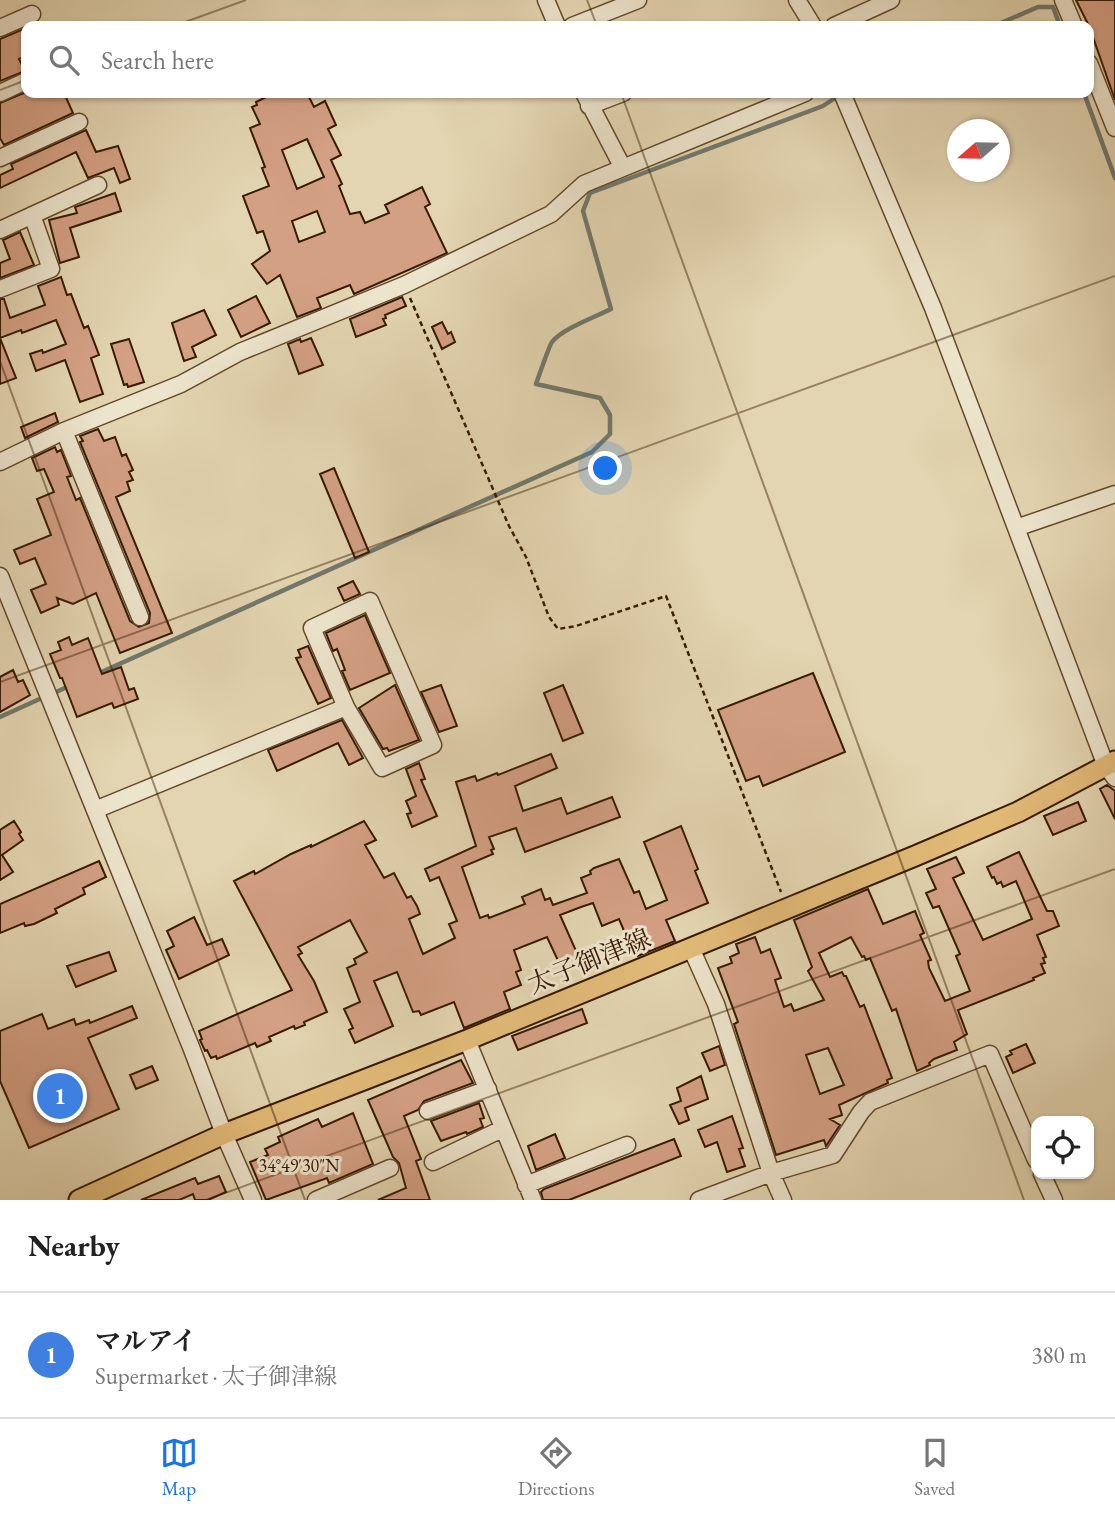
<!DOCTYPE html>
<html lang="en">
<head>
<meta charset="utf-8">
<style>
	:root { --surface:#fff; --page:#f6f6f6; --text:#222; --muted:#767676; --line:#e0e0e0; --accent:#1a73e8 }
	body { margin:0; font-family:"EB Garamond","Noto Serif JP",serif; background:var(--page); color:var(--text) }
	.controls { position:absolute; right:21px; bottom:21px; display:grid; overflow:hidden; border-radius:14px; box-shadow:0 2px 5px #0004 }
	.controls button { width:63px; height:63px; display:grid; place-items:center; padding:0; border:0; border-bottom:2px solid var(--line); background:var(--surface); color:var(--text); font:35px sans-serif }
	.compass { position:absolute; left:947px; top:119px; width:63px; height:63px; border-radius:50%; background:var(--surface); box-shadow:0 2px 5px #0004; rotate:250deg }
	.you { position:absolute; left:606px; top:469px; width:24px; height:24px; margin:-18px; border:5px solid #fff; border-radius:50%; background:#1a73e8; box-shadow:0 0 0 10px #1a73e833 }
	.badge { display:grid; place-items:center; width:46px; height:46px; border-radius:50%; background:var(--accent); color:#fff; font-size:23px; font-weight:700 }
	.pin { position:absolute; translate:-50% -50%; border:4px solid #fff; box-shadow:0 2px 7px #0006 }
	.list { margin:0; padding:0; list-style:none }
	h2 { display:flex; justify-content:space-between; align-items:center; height:91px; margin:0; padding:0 28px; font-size:30px }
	h2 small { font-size:23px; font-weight:400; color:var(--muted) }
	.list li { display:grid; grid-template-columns:46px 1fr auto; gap:21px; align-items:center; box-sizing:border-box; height:126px; padding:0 28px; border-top:2px solid var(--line) }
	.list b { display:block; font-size:26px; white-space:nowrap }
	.list p { margin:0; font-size:23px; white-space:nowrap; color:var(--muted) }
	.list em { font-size:23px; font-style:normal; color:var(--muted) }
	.icon { flex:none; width:38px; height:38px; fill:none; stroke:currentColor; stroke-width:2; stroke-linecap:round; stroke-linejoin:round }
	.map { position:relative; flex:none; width:1115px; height:1200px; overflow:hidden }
	.search { position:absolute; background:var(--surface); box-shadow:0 2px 5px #0004; left:21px; right:21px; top:21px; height:77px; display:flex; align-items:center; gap:18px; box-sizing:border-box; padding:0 24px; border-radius:14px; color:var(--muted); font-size:26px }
	.sheet { height:217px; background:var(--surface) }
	nav { display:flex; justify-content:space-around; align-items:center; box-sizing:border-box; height:98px; border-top:2px solid var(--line); background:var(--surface); font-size:19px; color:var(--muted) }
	nav a { display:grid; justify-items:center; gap:4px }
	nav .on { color:var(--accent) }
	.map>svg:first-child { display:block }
</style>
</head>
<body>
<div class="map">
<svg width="1115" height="1200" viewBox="0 0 1115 1200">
	<rect width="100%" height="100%" fill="#e3d5b1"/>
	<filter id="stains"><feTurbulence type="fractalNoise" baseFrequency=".00286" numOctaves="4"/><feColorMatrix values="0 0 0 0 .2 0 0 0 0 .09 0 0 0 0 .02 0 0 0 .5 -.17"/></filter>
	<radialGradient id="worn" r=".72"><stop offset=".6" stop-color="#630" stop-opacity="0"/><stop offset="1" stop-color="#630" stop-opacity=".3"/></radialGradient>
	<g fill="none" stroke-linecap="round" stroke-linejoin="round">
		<path stroke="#72786d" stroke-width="4.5" d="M994,26L1038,7H1053L1060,26
			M1084,93L1115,178
			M97,674L592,452L610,434V415L600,398L536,384C539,376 549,346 552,342C562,329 595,317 611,309L583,211L590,193L823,106L838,96
			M52,694L69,686
			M0,717L44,697"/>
	</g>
	<path fill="#d4a084" stroke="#371a00" stroke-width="2" fill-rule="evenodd" d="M1076,0H1115V100L1089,26Z
		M26,28V56L19,59L25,71L0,81V39Z
		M26,92L64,93L73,113L4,145L0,138V103Z
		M274,93H307L314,107L325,101L336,125L328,129L341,155L331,160L342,184L339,186L350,214L360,212L365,223L389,213L385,205L422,187L430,204L425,207L447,253L354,294L350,285L317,298L321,308L297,317L280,275L267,284L252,264L270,251L263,231L257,233L243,196L269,186L262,168L265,167L250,128L260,124L252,107L257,105L256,102ZM307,139L324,177L297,189L282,150ZM317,211L325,232L299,242L292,221Z
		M86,130L96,152L118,146L130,179L120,183L114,168L88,178L76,152L0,188V175L13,169L11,164Z
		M115,193L121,211L70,228L79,257L60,263L49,220L77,213L75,207Z
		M20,232L34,265L0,278V263L10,259L3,240Z
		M61,277L67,295L71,294L84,328L88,326L99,355L91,358L103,394L80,402L65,360L36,371L30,354L42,350L43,353L66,344L56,320L22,333L21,330L0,338V299H4L10,318L45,305L38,286Z
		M256,296L270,323L241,337L228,310Z
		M402,297L406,306L385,315L386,318L383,319L386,325L356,337L350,319Z
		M204,310L216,335L192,347L196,357L184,361L172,323Z
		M442,322L448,334L451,332L455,342L442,349L432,327Z
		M0,338L16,378L0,384Z
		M311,338L323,365L299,374L288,344L300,339L301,342Z
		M129,339L144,382L128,387L127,384L124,385L111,344Z
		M55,413L58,422L25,438L21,427Z
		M98,429L104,441L115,437L122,456L126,454L133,470L129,472L133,480L127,482L130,491L116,497L172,633L120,653L96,593L73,604L57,598L59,605L41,613L31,590L46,584L35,558L20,564L14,550L51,535L37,499L54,492L44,469L37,471L32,458L55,447L57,452L61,450L71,476L67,477L76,500L80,498L130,621L139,627L149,623L150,613L80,442L83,441L80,436Z
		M334,468L369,552L355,558L320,474Z
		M353,581L360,594L344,601L338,588Z
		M365,615L390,673L350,690L342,671L345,670L337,649L333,651L326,633Z
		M69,637L72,645L88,638L102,674L121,667L129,690L134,688L138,699L114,708L112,703L77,717L62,678H60L50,654L61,650L58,642Z
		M308,646L331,698L318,704L296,658L301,657L298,650Z
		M13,670L18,682L23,680L30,695L0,712V677Z
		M813,673L845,752L763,786L759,776L746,781L718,710Z
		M395,685L419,740L389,751L387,748L383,749L359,708Z
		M441,685L457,726L439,732L421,692Z
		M563,685L583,733L563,741L544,693Z
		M342,720L363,758L349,765L338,743L277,771L268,750Z
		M551,754L557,768L515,786L523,811L561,798L567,814L612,797L620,817L525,852L516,828L489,837L494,849L491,850L493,854L462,867L480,918L488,915L489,918L525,904L522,897L541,889L545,900L550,898L553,905L587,893L581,878L591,874L590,871L594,868L619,859L634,893L639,891L646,909L667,900L644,842L681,826L698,869L695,871L708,903L666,920L675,941L638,956L635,950L633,952L619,919L602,926L593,903L581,907L560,915L581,962L566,969L564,963L560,965L547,937L514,950L521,970L516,972L521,985L504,992L510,1009L464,1028L454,1002L421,1015L419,1011L413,1012L397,972L374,981L393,1026L355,1043L349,1030L353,1028L344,1009L360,1002L347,968L356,964L354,959L367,952L350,920L298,947L302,953L298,955L314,981L327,1012L304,1022L305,1025L295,1029L294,1026L269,1037L271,1041L257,1047L255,1043L217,1059L216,1056L211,1058L207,1050L205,1051L200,1040L202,1039L199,1031L292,990L234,881L254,871L255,874L291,854L311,845V847L364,821L376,840L365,845L384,878L394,873L407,898L411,896L417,906L420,914L409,919L423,954L455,938L449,924L457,921L439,877L430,881L425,869L476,846L456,782L475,776L477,781L497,773L498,775Z
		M419,763L425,779L421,780L437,816L412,827L407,814L411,813L406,801L416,796L406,769Z
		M1107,785L1115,791V819L1100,789Z
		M1078,802L1086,821L1053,835L1044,816Z
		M14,821L21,832L19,834L23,840L2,855L13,872L0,880V830Z
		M1019,852L1047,911H1053L1059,926L1037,935L1046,957L1043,958L1045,963L1041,964L1045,973L1033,978L1034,980L958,1010L967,1034L954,1042L957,1050L934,1059L929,1063L930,1065L917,1071L896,1009L892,1011L870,958L866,960L864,956L862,957L851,937L819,953L830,977L842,972L844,976H846L860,1007L864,1005L892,1078L887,1080L888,1083L839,1105L842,1115L830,1119L840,1125L826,1146L824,1140L776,1155L734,1024L738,1022L718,968L732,963L730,957L739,953L736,944L755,937L761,953L770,949L781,978L775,980L784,1007L791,1004L794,1011L824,1000L808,971L812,967L794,920L868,889L883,924L915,911L924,933L920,935L931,960L928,961L929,968L945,1001L970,991L956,956L960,954L939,906L933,908L926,893L936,889L927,869L956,857L964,873L953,878L983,940L1032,919L1016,881L1003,887L1001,882L997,884L994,877L992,878L987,867ZM828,1048L844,1085L820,1094L806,1055Z
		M99,861L106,877L83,888L85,894L55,909L57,913L34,924L25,926L24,923L0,933V904Z
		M194,917L207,945L222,939L229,955L179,979L166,950L174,946L167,931Z
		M109,952L116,971L76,987L67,966Z
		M132,1006L137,1018L88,1038L119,1109L29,1148L0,1081V1031L42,1014L48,1029L74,1019L76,1025L89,1020L90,1023Z
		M582,1009L587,1023L518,1050L512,1036Z
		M1026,1044L1035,1063L1013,1073L1006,1057L1012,1054L1010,1051Z
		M719,1046L725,1065L710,1071L702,1053Z
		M461,1060L473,1083L424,1101L418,1110L404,1116L421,1159L416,1161L430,1200H378L406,1188L399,1163L393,1157L368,1100Z
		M152,1066L158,1080L136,1089L130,1075Z
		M701,1076L708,1099L685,1108L689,1120L679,1124L670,1105L681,1101L677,1088Z
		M479,1103L484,1118L480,1119L483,1127L467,1134L466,1132L441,1141L431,1121Z
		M353,1113L373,1164L329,1183L327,1178L266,1200L250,1162L268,1155L265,1149L280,1142L278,1137L318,1119L322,1127Z
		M732,1116L743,1148L739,1149L745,1166L727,1172L717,1142L705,1147L698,1130Z
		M555,1134L565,1158L536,1170L528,1146Z
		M674,1139L681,1156L569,1200H543L541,1192L544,1189Z
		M219,1176L226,1192L208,1200H195L193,1194L179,1200H141L195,1178L198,1184Z"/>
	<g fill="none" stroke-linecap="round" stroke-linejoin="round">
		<defs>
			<path id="minor" d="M546,0L557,26
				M797,0L813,26
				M1063,0L1074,26
				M572,26L638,0
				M834,26L891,0
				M0,28L32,14
				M1089,63L1115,128
				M0,93L26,81
				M584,93L623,168
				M842,93L933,308L1106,766L1115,778
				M589,106L623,93
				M0,158L79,122
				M0,230L98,185
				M0,289L51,269L32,215
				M64,431L140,617
				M0,462L64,431L181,384L240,352L404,285L551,214L584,184L805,93
				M1016,528L1115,494
				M0,576L191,1047L224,1134L253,1200
				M370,601L433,745L382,768L346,707L312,628Z
				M95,810L346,707
				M691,948L716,1004L771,1173L783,1200
				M467,1040L533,1200
				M428,1111L488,1089
				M433,1162L502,1129
				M1042,1174L1054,1200
				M526,1185L627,1145
				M316,1200L390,1168
				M699,1200L771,1173L833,1155L861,1112L870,1102L990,1054L1036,1160"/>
			<path id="major" d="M79,1200L224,1134L467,1040L915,856L1018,812L1115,761"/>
		</defs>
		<use href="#minor" stroke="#62492c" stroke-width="19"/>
		<use href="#major" stroke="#371a00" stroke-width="23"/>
		<path stroke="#371a00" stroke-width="2.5" stroke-dasharray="5 3.5" stroke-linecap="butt" d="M410,298L509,526L526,557L549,617L558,629L576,626L666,596L781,892"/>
		<use href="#minor" stroke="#ede4cc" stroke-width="16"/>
		<use href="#major" stroke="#e2ba78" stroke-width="19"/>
	</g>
	<path fill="none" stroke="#371a00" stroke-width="2" stroke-opacity="0.45" d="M587,0L597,26M174,26L246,0M0,90L26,80M621,93L1024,1200M0,361L305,1200M0,682L1115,276M206,1200L1115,869"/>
	<g text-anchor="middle" stroke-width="6" stroke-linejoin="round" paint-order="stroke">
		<g font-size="26" fill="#371a00" stroke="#ede4cc">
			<text transform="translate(589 961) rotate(-22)" y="9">太子御津線</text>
		</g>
	</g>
	<g font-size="18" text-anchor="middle" fill="#371a00" stroke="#ede4cc" stroke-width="6" stroke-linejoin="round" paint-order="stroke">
		<text x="299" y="1172">34°49'30"N</text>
	</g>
	<rect width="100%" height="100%" filter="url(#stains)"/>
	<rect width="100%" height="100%" fill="url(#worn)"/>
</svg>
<div class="controls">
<button><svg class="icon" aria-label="locate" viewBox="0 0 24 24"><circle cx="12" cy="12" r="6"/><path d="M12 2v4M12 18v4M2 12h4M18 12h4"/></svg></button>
</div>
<svg class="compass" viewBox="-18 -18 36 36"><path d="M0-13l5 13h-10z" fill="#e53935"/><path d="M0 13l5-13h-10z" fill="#767676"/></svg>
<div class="you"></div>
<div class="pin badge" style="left:60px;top:1096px;background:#3f7fe0">1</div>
<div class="search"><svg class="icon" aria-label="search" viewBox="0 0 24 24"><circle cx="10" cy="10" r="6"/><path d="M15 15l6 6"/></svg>Search here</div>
</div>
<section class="sheet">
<h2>Nearby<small></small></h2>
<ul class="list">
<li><span class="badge" style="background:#3f7fe0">1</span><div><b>マルアイ</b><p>Supermarket · 太子御津線</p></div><em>380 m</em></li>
</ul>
</section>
<nav>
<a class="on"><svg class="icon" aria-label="map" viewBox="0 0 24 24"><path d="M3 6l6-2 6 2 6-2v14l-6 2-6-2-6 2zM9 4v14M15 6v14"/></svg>Map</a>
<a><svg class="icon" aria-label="directions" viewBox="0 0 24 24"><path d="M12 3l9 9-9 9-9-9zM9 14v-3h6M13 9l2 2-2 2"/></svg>Directions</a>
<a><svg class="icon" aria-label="saved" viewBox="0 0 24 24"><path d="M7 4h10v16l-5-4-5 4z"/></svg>Saved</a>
</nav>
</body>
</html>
